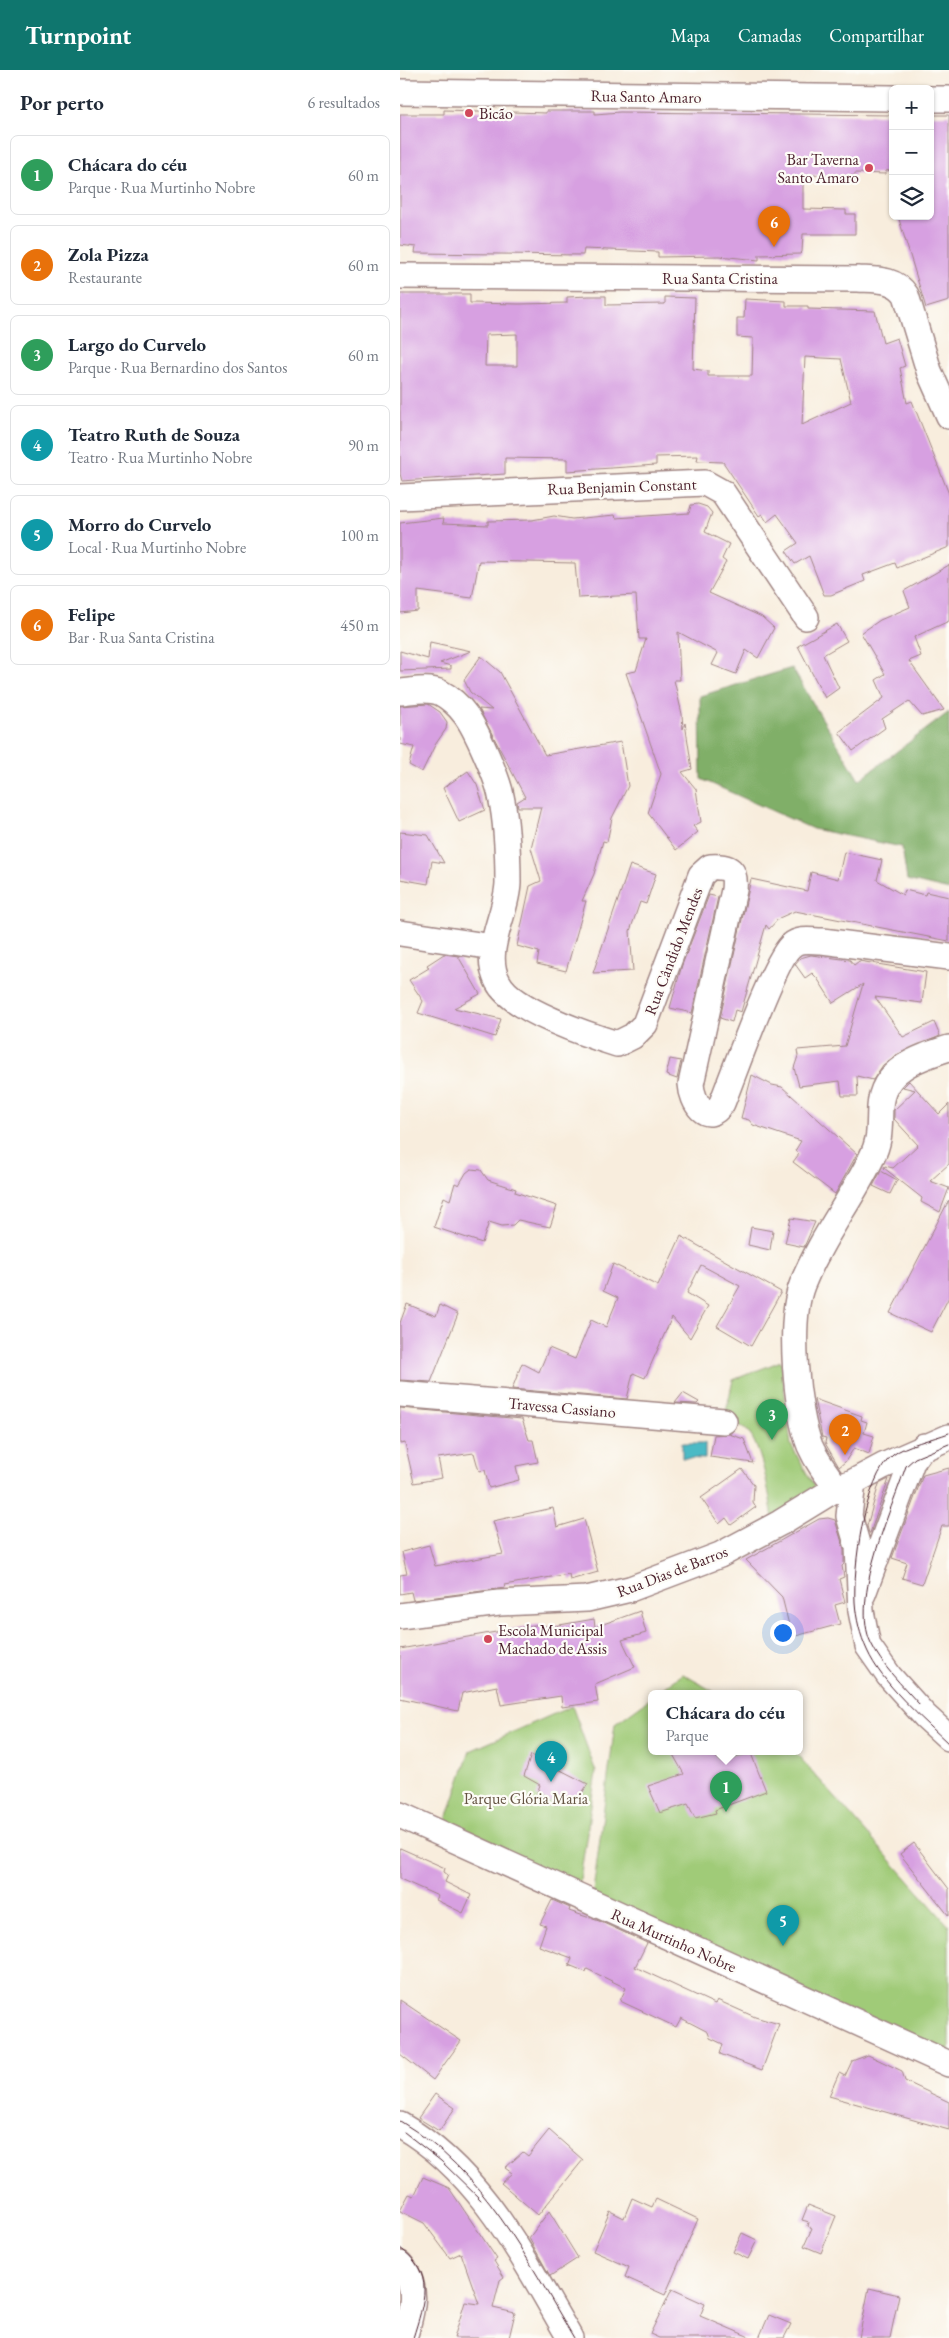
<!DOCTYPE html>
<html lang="pt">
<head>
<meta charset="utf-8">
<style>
	:root { --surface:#fff; --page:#f6f6f7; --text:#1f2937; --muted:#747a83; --line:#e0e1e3; --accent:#0f766e }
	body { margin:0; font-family:"EB Garamond",serif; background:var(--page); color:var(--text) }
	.controls { position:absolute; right:15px; top:15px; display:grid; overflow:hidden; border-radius:8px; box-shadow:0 1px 4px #0004 }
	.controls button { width:45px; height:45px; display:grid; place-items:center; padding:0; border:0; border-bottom:1px solid var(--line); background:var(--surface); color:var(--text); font:25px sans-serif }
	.you { position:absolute; left:382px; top:1562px; width:18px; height:18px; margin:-12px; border:4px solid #fff; border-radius:50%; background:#1a73e8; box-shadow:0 0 0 8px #1a73e833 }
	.badge { display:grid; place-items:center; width:32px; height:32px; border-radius:50%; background:var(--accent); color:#fff; font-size:16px; font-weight:700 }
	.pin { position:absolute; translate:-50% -41px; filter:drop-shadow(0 1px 2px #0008) }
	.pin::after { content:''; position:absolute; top:26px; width:18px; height:15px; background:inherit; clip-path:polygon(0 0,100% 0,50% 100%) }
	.popup { position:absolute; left:248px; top:1620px; width:155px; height:65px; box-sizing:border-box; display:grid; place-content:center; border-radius:8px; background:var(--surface); filter:drop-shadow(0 1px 4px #0005); font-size:16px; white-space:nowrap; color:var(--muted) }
	.popup b { font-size:19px; color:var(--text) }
	.popup::after { content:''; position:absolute; left:50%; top:100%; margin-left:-10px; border:10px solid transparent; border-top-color:var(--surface) }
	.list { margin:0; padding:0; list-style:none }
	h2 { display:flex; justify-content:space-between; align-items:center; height:65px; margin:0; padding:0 20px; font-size:21px }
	h2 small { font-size:16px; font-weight:400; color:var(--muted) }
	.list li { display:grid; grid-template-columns:32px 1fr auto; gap:15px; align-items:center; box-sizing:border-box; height:80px; margin:0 10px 10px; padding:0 10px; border:1px solid var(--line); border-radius:8px }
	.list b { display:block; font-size:19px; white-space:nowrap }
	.list p { margin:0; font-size:16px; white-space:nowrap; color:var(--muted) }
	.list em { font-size:16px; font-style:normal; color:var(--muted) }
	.icon { flex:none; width:28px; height:28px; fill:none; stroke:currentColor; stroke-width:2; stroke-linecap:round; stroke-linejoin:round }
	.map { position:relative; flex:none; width:549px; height:2268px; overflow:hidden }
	header { display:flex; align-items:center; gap:30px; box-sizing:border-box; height:70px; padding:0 25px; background:var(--accent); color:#fff }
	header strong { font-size:24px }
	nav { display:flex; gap:28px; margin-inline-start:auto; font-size:18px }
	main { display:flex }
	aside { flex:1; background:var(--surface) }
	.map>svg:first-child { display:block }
</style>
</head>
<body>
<header>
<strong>Turnpoint</strong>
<nav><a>Mapa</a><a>Camadas</a><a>Compartilhar</a></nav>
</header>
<main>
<aside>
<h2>Por perto<small>6 resultados</small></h2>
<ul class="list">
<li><span class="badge" style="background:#2e9e5b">1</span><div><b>Chácara do céu</b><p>Parque · Rua Murtinho Nobre</p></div><em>60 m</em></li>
<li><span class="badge" style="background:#e8710a">2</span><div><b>Zola Pizza</b><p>Restaurante</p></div><em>60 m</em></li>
<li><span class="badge" style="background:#2e9e5b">3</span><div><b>Largo do Curvelo</b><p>Parque · Rua Bernardino dos Santos</p></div><em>60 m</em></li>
<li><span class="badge" style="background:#0f9aa8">4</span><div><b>Teatro Ruth de Souza</b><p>Teatro · Rua Murtinho Nobre</p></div><em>90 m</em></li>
<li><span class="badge" style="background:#0f9aa8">5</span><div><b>Morro do Curvelo</b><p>Local · Rua Murtinho Nobre</p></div><em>100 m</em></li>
<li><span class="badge" style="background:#e8710a">6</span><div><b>Felipe</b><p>Bar · Rua Santa Cristina</p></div><em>450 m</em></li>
</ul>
</aside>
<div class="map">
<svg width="549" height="2268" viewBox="0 0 549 2268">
	<rect width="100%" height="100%" fill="#fdfcf7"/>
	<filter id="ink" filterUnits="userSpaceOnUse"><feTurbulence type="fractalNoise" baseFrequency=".02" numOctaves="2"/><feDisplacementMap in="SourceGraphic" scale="10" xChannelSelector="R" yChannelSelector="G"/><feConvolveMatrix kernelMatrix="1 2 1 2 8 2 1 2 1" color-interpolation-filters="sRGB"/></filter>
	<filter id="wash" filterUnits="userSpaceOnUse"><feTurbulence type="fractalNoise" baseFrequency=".0096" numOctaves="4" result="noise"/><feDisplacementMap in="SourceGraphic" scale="20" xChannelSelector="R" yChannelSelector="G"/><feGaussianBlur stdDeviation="1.12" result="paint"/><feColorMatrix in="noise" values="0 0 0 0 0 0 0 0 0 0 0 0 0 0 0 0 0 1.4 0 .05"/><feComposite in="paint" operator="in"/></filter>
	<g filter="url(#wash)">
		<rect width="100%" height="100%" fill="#f8eddd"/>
		<path fill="#a0cb78" stroke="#757552" d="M381,1291L391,1375L419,1425L373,1449C370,1428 361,1368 343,1357C337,1354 330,1353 324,1351L333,1310Z
			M283,1604L316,1623H257Z
			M252,1627V1681H394L549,1856V1991L192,1829L215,1654Z
			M172,1636L196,1702L178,1823L42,1763L70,1681Z"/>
		<path fill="#80af68" stroke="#65674a" d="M392,598L459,710L549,642V820L507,810L502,777L413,759L301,709L300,626Z"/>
		<path fill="#4cbac5" stroke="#4b6c78" d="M282,1373H305V1389L282,1388Z"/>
		<g id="blocks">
			<path fill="#d7a0e1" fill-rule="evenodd" d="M44,40L146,43V41H195V44L220,42L493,45V100L486,101V104L455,103V106L403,105V139L446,140V144H455V164H403L402,182L400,184L359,185V190L319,186L258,187V182L184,179L183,185L15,183L16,177L0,175V44H44Z
				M530,45H549V231L526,238L498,146H530Z
				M0,224H70V233L119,234L167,233V227L189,226H206V235L265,234V227L295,228L293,299L308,301V306H352L353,268L337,267V248H344L345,229L386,231V236H408V239L475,241L483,273L497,268L505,296L500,298L507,333L512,331L549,424V477L497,498L495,493L463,505L465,511L431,525H424L409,486L395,494L386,481L398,473L377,444L367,452L362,444L359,446L323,392L297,391L298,386L256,387V395L167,401V389L105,388V404L2,411L0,404ZM117,264V296H85L86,265ZM405,287L441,289L451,332L402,355Z
				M298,434L307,437L312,443L305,462L329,474L322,489L326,492L309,523L362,547L374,558L358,588L346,580L336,604L312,595L318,583L278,562L280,610H274L282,644L283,659L285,653L292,699L282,702L296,719L301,752L293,756L298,762L276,780L248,743L261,704L226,603L236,601L246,569H239L236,525L178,528L175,493L79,491L72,528L18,521V541L0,543V453L44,448L43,453L88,455V451L132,450L154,446L172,449L215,445L216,448L289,443L291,435Z
				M549,495V551L514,567L521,586L509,591L544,640L522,646L509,631L482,649L485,658L453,681L439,662L484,628L476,610L485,604L461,563L480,550L510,537L504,521Z
				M437,554L447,571L423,585L439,618L425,628L398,576Z
				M30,572L71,581L40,593L51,596V599L0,601V581L28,589Z
				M81,586L100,602L145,685L221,672L228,716L212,748L207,772L203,771L194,804L182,831H186L166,901L137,894L139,882L117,876L130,816L141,811L131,778L141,737H118L117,732L125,727L79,639L92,640L70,622L64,610Z
				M28,634L40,642L47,652L46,659L35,675L22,702L9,695L14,677L0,674V636Z
				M68,701L77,715L85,740L59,752L43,718Z
				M0,762L28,765L44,793L32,791L28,814L0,809Z
				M444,782L482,790L477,810L503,825L505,820L525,825L526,822L549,827V871L395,841L379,848L369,859L366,855L341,942L335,940L332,952L320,948L351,809L407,821L411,802L438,809Z
				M230,795L256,804L246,834L240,832L230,861L233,901L193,903Z
				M309,825L318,827L292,943L270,938L282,895Z
				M44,884L58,886L80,924L54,938L101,949L95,967L18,943L23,931L9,910L29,898L27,895Z
				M411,885L450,890L454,895L459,891L526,902L522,933L475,927L503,967L534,952L540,966L496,985L483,995L473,1010L457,1006L458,1026H442L440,1011L399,1016L394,998L398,986L397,980L445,976L463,914L433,933L417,908L412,903L405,908L395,894L400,888Z
				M270,989L281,991L277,1009L266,1005Z
				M352,1005L372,1015L382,1017L457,1084L435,1124L393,1092L399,1084L395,1081L401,1071L353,1055L349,1050L341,1048Z
				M509,1011L539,1044L549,1034V1094L530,1111L549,1118L540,1142L521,1132L522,1128L484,1098L485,1096L493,1098L518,1075L494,1049V1040L515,1020L503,1017Z
				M71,1099L81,1100L88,1110L116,1119L115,1122L157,1136L150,1157L118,1150L113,1155L102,1156L89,1152L82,1173L34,1157L44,1127L50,1130L55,1113L59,1115L66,1103Z
				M481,1101L497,1110L490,1124L473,1116Z
				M549,1130V1227L531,1262L490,1243Z
				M391,1148L415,1152L404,1177L385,1173Z
				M351,1157L373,1161L370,1180L348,1175Z
				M281,1166L381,1222L351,1276L317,1256L340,1216L301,1195L287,1223L308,1236L290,1268L272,1247L245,1308L233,1303L227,1329L112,1319L122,1293L139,1302L149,1278L175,1289L191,1250L206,1257L218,1228L203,1221L213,1194L258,1216Z
				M7,1234L36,1246L40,1235L58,1244L31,1312L0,1310V1253Z
				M283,1323L299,1332L297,1334L275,1333Z
				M414,1329L462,1346L461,1350L467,1352L464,1363L474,1366L469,1384L454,1378L445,1392L439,1397L425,1373L426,1368L422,1367Z
				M0,1338L122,1349L129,1370H133L138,1392L116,1396L119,1410L89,1418L85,1400L79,1401L74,1383L38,1388L42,1408L14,1413L5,1373L0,1374Z
				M329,1364L344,1369L353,1393L310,1387L314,1365Z
				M549,1398V1456H542L522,1514L502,1508L507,1493L492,1488L523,1405Z
				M342,1399L354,1415L353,1432L356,1437L331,1455L326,1448L319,1454L301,1428Z
				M489,1409L470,1463H469L467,1456L479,1414Z
				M153,1438L157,1457L184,1449L198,1502L170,1510L169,1504L104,1515L105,1518L13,1530L11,1522L0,1524V1505L7,1504L2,1482L29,1475L35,1496L103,1484L93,1451Z
				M428,1448L435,1450L444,1479V1494L442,1496L444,1507L439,1509L445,1532L435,1535L440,1554L392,1567L382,1527L346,1490L419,1449Z
				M240,1541L246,1563L222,1570L235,1597L195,1614L198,1632L162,1637L161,1626L101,1635L97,1616L62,1623L58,1641L0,1628V1579L141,1554L148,1557L194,1549L195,1557Z
				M271,1681H313L317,1688L350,1681L366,1721L315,1740L316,1743L295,1748L288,1734L260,1743L248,1716L284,1704Z
				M131,1685L188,1714L176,1732L160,1727L156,1735L136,1726L140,1715L124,1706Z
				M514,1773L549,1819V1846L500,1784Z
				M0,1778L45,1798L44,1802L48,1805L45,1812L71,1825L63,1843L36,1830L38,1826L0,1809Z
				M152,1830L170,1838L169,1841L199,1851L247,1873L235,1897L315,1934L317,1930L355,1947L379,1954L362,2000L320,1984L323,1974L310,1968L308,1962L281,1948L276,1957L220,1931L226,1918L187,1899L186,1902L169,1895L172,1888L139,1876L146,1856L140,1854Z
				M0,1930L61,1971L33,2010L0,1984Z
				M468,1985L502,2001L505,2011L549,2032V2060L429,2026L439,2003L445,2006L452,1991Z
				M35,2024L55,2038L39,2061L18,2048Z
				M149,2060L183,2090L138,2145L101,2113L112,2103L105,2098L123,2082L128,2086Z
				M23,2107L49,2118L97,2189L94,2191L104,2207L100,2210L93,2238L115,2243L109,2268H54L65,2232L79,2234L61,2183L50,2188L24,2153L0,2141L9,2124L14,2126Z
				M232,2128L252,2137L256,2129L298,2149L265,2225L225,2207L229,2197L193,2181L210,2141L224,2148Z
				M408,2135L436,2146L421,2183L404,2176L412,2158L408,2156L409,2152L402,2150Z
				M149,2141L178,2188L150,2206L129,2168Z
				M342,2163L357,2170L348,2189L333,2182Z
				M469,2218L499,2225L490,2268H459Z
				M272,2219L305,2234L300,2246L352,2268H259L250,2264Z
				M369,2245L391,2254L384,2268H359Z"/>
		</g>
	</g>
	<g filter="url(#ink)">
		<use href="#blocks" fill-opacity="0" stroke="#a18684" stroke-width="1"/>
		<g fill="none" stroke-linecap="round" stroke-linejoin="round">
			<defs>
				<path id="minor" d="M0,22L493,28
					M530,29H549
					M0,206L458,209C476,210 495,208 506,225L529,301L549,346
					M0,427L305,413L323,423L406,547
					M0,622C13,621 29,617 41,623C49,627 59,636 64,643C75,656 98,709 101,726C107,754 108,784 108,813C107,845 81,881 98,912C112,940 188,965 217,974L233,966L245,954L301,805L310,797C331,796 336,800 334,820L291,1014C292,1032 307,1057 322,1033C333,1006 375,887 392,875C400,868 412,871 422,871L549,887
					M0,863L93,877
					M0,1324L324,1351
					M453,1412L449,1446L458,1477L461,1541L468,1576L489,1606L525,1646L549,1668
					M437,1418C427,1405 417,1392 410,1376C396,1341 388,1251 402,1215C420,1170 450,1132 471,1089C481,1069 479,1058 480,1037C482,999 518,988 549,978
					M463,1524L512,1392L524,1376
					M0,1546L99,1533L187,1529L230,1519L320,1485L380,1453L437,1418L453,1412L483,1396L549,1367
					M0,1745L549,1994
					M0,2055C82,2102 124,2190 170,2268
					M0,2194C20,2217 12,2241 4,2268"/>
			</defs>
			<use href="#minor" stroke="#a18684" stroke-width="28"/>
			<use href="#minor" stroke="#fff" stroke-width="25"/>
			<path stroke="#4a1f2b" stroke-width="1" d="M549,1363C533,1369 505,1375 493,1385C464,1407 453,1498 455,1532C456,1548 460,1565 467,1580C482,1614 522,1648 549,1674
				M519,1634C502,1615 482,1596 471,1573C450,1529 491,1441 506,1396L515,1388L549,1374
				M0,2051C85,2102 125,2186 174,2268
				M4,2062L41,2091L81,2130
				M0,2178C36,2203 24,2232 13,2268"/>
		</g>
	</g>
	<g fill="#d1495b" stroke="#fdfcf7" stroke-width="2">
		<circle cx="69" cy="43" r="5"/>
		<circle cx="469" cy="98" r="5"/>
		<circle cx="88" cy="1569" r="5"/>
	</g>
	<g text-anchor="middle" stroke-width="4.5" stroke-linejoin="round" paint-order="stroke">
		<g font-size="16" fill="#4a1f2b" stroke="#fdfcf7">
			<text transform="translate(246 26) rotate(1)" y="6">Rua Santo Amaro</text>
			<text x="320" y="214">Rua Santa Cristina</text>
			<text transform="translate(222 416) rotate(-2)" y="6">Rua Benjamin Constant</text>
			<text transform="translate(273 881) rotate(-69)" y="6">Rua Cândido Mendes</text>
			<text transform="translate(162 1337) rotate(5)" y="6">Travessa Cassiano</text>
			<text transform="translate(272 1501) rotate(-21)" y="6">Rua Dias de Barros</text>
			<text transform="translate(274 1870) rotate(24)" y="6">Rua Murtinho Nobre</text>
		</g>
		<g font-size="16" fill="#4a1f2b" stroke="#fdfcf7" text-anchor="start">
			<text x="79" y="49">Bicão</text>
			<text x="459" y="95" text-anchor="end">Bar Taverna<tspan x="459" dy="18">Santo Amaro</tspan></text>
			<text x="98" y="1566">Escola Municipal<tspan x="98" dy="18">Machado de Assis</tspan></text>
		</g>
		<g font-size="16" fill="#645342" stroke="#fdfcf7">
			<text x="126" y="1734">Parque Glória Maria</text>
		</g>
	</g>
</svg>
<div class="controls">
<button>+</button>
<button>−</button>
<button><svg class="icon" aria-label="layers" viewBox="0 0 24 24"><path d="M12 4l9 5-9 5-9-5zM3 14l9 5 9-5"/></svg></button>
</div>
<div class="you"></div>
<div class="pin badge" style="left:326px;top:1742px;background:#2e9e5b">1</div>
<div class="popup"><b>Chácara do céu</b>Parque</div>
<div class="pin badge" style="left:445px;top:1385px;background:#e8710a">2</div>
<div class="pin badge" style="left:372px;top:1370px;background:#2e9e5b">3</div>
<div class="pin badge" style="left:151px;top:1712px;background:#0f9aa8">4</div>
<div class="pin badge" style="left:383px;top:1876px;background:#0f9aa8">5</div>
<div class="pin badge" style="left:374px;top:177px;background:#e8710a">6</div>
</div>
</main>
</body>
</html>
